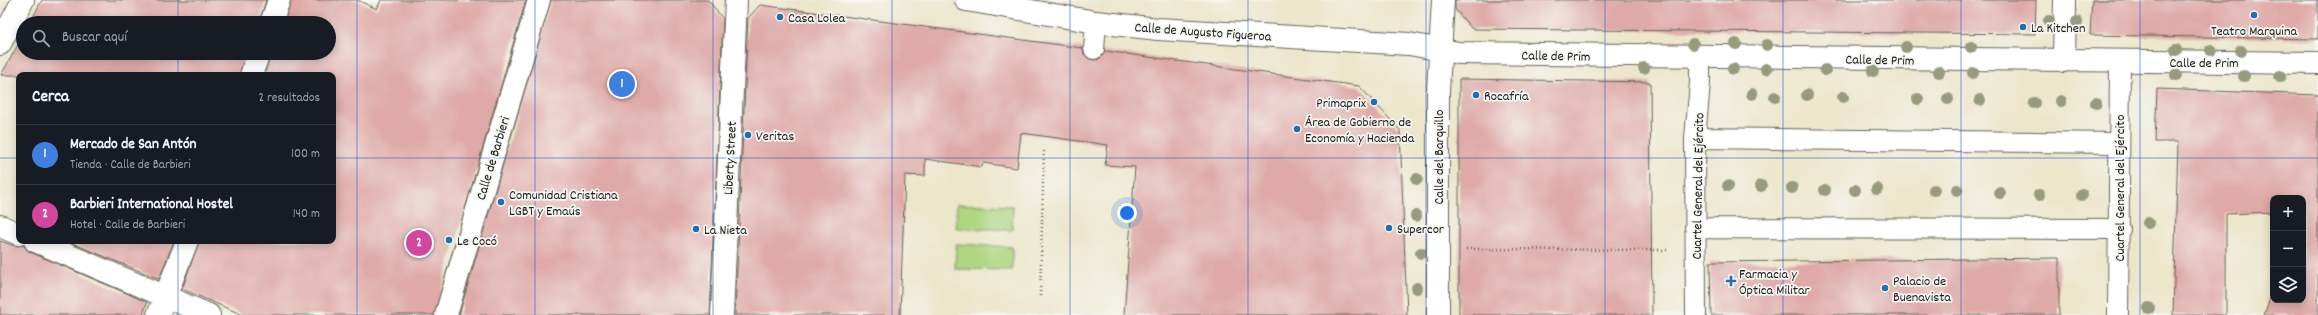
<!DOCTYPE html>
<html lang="es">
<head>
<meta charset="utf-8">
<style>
	:root { --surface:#171b24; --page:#20242c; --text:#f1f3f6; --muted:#9ea1a6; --line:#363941; --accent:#0b8043 }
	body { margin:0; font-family:Dekko,sans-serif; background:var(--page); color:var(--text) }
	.controls { position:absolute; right:12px; bottom:12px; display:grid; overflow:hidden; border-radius:8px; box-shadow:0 2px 10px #0003 }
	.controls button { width:36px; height:36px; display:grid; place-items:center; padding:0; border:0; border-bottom:1px solid var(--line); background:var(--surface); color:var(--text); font:20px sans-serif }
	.you { position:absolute; left:1127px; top:213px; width:14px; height:14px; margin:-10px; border:3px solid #fff; border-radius:50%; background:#1a73e8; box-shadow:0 0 0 6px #1a73e833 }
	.badge { display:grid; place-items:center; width:26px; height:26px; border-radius:50%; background:var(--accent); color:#fff; font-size:13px; font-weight:700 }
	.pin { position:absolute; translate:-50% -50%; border:2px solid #fff; box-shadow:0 1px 4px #0006 }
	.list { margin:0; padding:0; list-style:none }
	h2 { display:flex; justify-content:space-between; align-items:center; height:52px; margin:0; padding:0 16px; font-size:17px }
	h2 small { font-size:13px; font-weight:400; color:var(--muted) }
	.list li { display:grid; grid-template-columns:26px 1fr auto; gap:12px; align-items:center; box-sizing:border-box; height:60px; padding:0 16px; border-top:1px solid var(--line) }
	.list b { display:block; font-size:15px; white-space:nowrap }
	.list p { margin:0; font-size:13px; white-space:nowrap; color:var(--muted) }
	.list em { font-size:13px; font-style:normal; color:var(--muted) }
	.icon { flex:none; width:22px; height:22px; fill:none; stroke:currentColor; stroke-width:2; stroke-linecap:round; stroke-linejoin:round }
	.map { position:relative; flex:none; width:2318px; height:315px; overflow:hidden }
	.search { position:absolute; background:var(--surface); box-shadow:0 2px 10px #0003; left:16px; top:16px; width:320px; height:44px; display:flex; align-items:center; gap:10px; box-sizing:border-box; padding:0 14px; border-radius:22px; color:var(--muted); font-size:15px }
	.panel { position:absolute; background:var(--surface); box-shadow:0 2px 10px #0003; left:16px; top:72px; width:320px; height:172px; border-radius:8px }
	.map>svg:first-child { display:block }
</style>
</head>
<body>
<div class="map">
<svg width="2318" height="315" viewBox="0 0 2318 315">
	<rect width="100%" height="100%" fill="#f6f6f2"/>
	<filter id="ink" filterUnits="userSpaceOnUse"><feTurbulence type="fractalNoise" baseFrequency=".025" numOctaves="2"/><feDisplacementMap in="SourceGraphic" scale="8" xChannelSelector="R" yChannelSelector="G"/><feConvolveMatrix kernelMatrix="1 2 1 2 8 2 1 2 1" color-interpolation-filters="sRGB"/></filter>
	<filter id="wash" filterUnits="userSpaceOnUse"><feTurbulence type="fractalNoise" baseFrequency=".012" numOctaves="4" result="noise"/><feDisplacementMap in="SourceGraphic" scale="16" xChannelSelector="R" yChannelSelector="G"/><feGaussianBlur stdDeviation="0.9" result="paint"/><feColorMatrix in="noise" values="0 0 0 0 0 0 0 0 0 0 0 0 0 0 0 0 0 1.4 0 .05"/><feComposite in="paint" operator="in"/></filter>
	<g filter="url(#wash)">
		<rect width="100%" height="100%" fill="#ece6cb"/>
		<path fill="#afd681" stroke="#66794e" d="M957,204L1013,206L1012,230L956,228Z
			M956,244L1012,247V270L955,269Z"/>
		<g id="blocks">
			<path fill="#dea9a6" d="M42,0H266L259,23H30Z
				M291,0H357L377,9L381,0H526L434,315H243L182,289L199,241H333V75H264L271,53H329V23H284Z
				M551,0H708L723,19L710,315H459Z
				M1455,0H2036L2035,34L1472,29L1455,9Z
				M2092,0H2318V39L2090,35Z
				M760,5L1083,48L1084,54L1093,60L1099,59L1105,51L1359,86L1400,130L1407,315H1124L1135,167L1105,165L1108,145L1021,133L1017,168L983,163L982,167L925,159V176L905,175L900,315H735L748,18Z
				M23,36V53H246L239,75H1Z
				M1459,79L1650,82L1652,315H1459Z
				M2157,89L2318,95V315H2264L2273,290V300H2303V198H2273V212L2226,214V315H2173L2178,142H2155Z
				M0,241L15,246L24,245L30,252L147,302L143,315H0Z
				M67,241H174L159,279Z
				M2059,258V315H1711L1710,262Z"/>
		</g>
	</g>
	<g filter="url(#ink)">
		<use href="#blocks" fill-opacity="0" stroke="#656359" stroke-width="1"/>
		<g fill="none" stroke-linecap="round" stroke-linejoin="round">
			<defs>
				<path id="service" d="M1094,49L1096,22
					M1695,138L2118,143
					M1695,228L2120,229
					M1696,315L1695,138L1700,83V57
					M2118,315L2120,62"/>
				<path id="minor" d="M966,0L1096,22L1158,29L1409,44L1459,53L2318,63
					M271,23L279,0
					M0,44L23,0
					M2064,61L2065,0
					M251,75L259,53
					M0,226L19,234
					M35,241L209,315
					M158,315L187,241
					M446,315L539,0
					M722,315L736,0
					M1438,315V91L1443,0"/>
			</defs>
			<use href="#service" stroke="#656359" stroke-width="22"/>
			<use href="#minor" stroke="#656359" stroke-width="24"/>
			<path stroke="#656359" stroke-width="2.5" stroke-dasharray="1 3" stroke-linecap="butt" d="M1466,249L1667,250
				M1040,296L1044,148"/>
			<use href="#service" stroke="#fff" stroke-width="20"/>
			<use href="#minor" stroke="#fff" stroke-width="22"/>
		</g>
		<g fill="#969b7e">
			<circle cx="2049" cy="21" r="6"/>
			<circle cx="2077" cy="22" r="6"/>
			<circle cx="1693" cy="44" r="6"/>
			<circle cx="1736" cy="44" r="6"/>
			<circle cx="1767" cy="45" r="6"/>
			<circle cx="1906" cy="47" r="6"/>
			<circle cx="1971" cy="47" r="6"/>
			<circle cx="2176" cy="50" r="6"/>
			<circle cx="2211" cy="50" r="6"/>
			<circle cx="2241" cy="51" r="6"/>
			<circle cx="1644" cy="68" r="6"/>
			<circle cx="1733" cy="69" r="6"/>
			<circle cx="1766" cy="69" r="6"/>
			<circle cx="1825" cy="70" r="6"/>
			<circle cx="1873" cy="71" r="6"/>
			<circle cx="1939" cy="72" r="6"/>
			<circle cx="1973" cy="73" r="6"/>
			<circle cx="2176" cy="75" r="6"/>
			<circle cx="2244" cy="76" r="6"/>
			<circle cx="2280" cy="76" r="6"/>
			<circle cx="1752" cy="94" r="6"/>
			<circle cx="1807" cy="95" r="6"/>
			<circle cx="1775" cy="97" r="6"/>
			<circle cx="1843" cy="97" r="6"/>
			<circle cx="1918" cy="99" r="6"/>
			<circle cx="1948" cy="99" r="6"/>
			<circle cx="1980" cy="100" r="6"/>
			<circle cx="2061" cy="101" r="6"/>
			<circle cx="2034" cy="103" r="6"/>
			<circle cx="2096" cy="103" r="6"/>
			<circle cx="1417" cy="179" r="6"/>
			<circle cx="1728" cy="186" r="6"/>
			<circle cx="1761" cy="186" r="6"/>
			<circle cx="1792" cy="188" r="6"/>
			<circle cx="1877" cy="189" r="6"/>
			<circle cx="1825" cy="190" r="6"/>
			<circle cx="1855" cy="190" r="6"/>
			<circle cx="1934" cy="190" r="6"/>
			<circle cx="1957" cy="190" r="6"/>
			<circle cx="2000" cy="193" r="6"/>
			<circle cx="2039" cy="195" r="6"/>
			<circle cx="2082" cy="195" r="6"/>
			<circle cx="1416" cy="216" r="6"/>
			<circle cx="2148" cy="223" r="6"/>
			<circle cx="1421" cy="253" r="6"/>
			<circle cx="1417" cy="288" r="6"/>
			<circle cx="2149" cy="308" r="6"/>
		</g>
	</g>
	<path fill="none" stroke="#1d4ed8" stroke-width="1" stroke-opacity="0.55" d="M178,0V23M357,0V315M535,0V315M713,0V315M892,0V315M1070,0V315M1248,0V315M1426,0V315M1605,0V315M1783,0V315M1961,0V315M2140,0V315M178,53V75M0,158H19M333,158H2318M178,241V315"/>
	<g fill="#1f6fb2" stroke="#f6f6f2" stroke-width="1.5">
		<circle cx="2254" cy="15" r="4"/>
		<circle cx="780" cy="17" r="4"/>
		<circle cx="2023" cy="27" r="4"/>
		<circle cx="1476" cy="95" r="4"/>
		<circle cx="1374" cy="102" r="4"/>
		<circle cx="1297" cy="129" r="4"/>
		<circle cx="748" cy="135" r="4"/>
		<circle cx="501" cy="202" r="4"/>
		<circle cx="1389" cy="228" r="4"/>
		<circle cx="696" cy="229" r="4"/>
		<circle cx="449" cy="240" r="4"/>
		<path d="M1729 275h4v4h4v4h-4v4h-4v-4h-4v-4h4z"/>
		<circle cx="1885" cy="288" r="4"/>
	</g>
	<g text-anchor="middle" stroke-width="3.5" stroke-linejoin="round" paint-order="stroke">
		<g font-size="14" fill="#1c1c1c" stroke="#f6f6f2" text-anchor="start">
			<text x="788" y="22">Casa Lolea</text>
			<text x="2031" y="32">La Kitchen</text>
			<text x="2254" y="35" text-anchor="middle">Teatro Marquina</text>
			<text x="1484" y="100">Rocafría</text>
			<text x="1366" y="107" text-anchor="end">Primaprix</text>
			<text x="1305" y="126">Área de Gobierno de<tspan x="1305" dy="16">Economía y Hacienda</tspan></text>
			<text x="756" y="140">Veritas</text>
			<text x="509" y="199">Comunidad Cristiana<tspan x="509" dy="16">LGBT y Emaús</tspan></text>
			<text x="1397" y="233">Supercor</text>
			<text x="704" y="234">La Nieta</text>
			<text x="457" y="245">Le Cocó</text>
			<text x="1739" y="278">Farmacia y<tspan x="1739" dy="16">Óptica Militar</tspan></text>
			<text x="1893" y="285">Palacio de<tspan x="1893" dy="16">Buenavista</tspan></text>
		</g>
		<g font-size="14" fill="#1c1c1c" stroke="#f6f6f2">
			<text transform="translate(1203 31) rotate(4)" y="5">Calle de Augusto Figueroa</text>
			<text transform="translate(1556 55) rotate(1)" y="5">Calle de Prim</text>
			<text transform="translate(1880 59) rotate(1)" y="5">Calle de Prim</text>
			<text x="2204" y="67">Calle de Prim</text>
			<text transform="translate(1438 157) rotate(-90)" y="5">Calle del Barquillo</text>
			<text transform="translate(492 158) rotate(-73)" y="5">Calle de Barbieri</text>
			<text transform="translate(729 158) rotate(-87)" y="5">Liberty Street</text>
			<text transform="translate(1697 186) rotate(-89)" y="5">Cuartel General del Ejército</text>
			<text transform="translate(2119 188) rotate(-90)" y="5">Cuartel General del Ejército</text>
		</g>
	</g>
</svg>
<div class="controls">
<button>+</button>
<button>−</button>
<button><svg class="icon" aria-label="layers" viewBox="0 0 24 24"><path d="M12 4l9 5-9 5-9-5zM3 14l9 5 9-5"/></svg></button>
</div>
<div class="you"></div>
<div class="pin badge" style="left:622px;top:84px;background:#3f7fe0">1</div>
<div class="pin badge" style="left:419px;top:243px;background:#d1479c">2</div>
<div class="search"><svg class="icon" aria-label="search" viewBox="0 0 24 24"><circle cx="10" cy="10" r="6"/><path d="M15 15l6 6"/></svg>Buscar aquí</div>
<section class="panel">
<h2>Cerca<small>2 resultados</small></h2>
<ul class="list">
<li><span class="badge" style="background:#3f7fe0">1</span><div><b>Mercado de San Antón</b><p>Tienda · Calle de Barbieri</p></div><em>100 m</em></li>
<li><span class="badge" style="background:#d1479c">2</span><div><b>Barbieri International Hostel</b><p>Hotel · Calle de Barbieri</p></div><em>140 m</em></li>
</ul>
</section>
</div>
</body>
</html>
